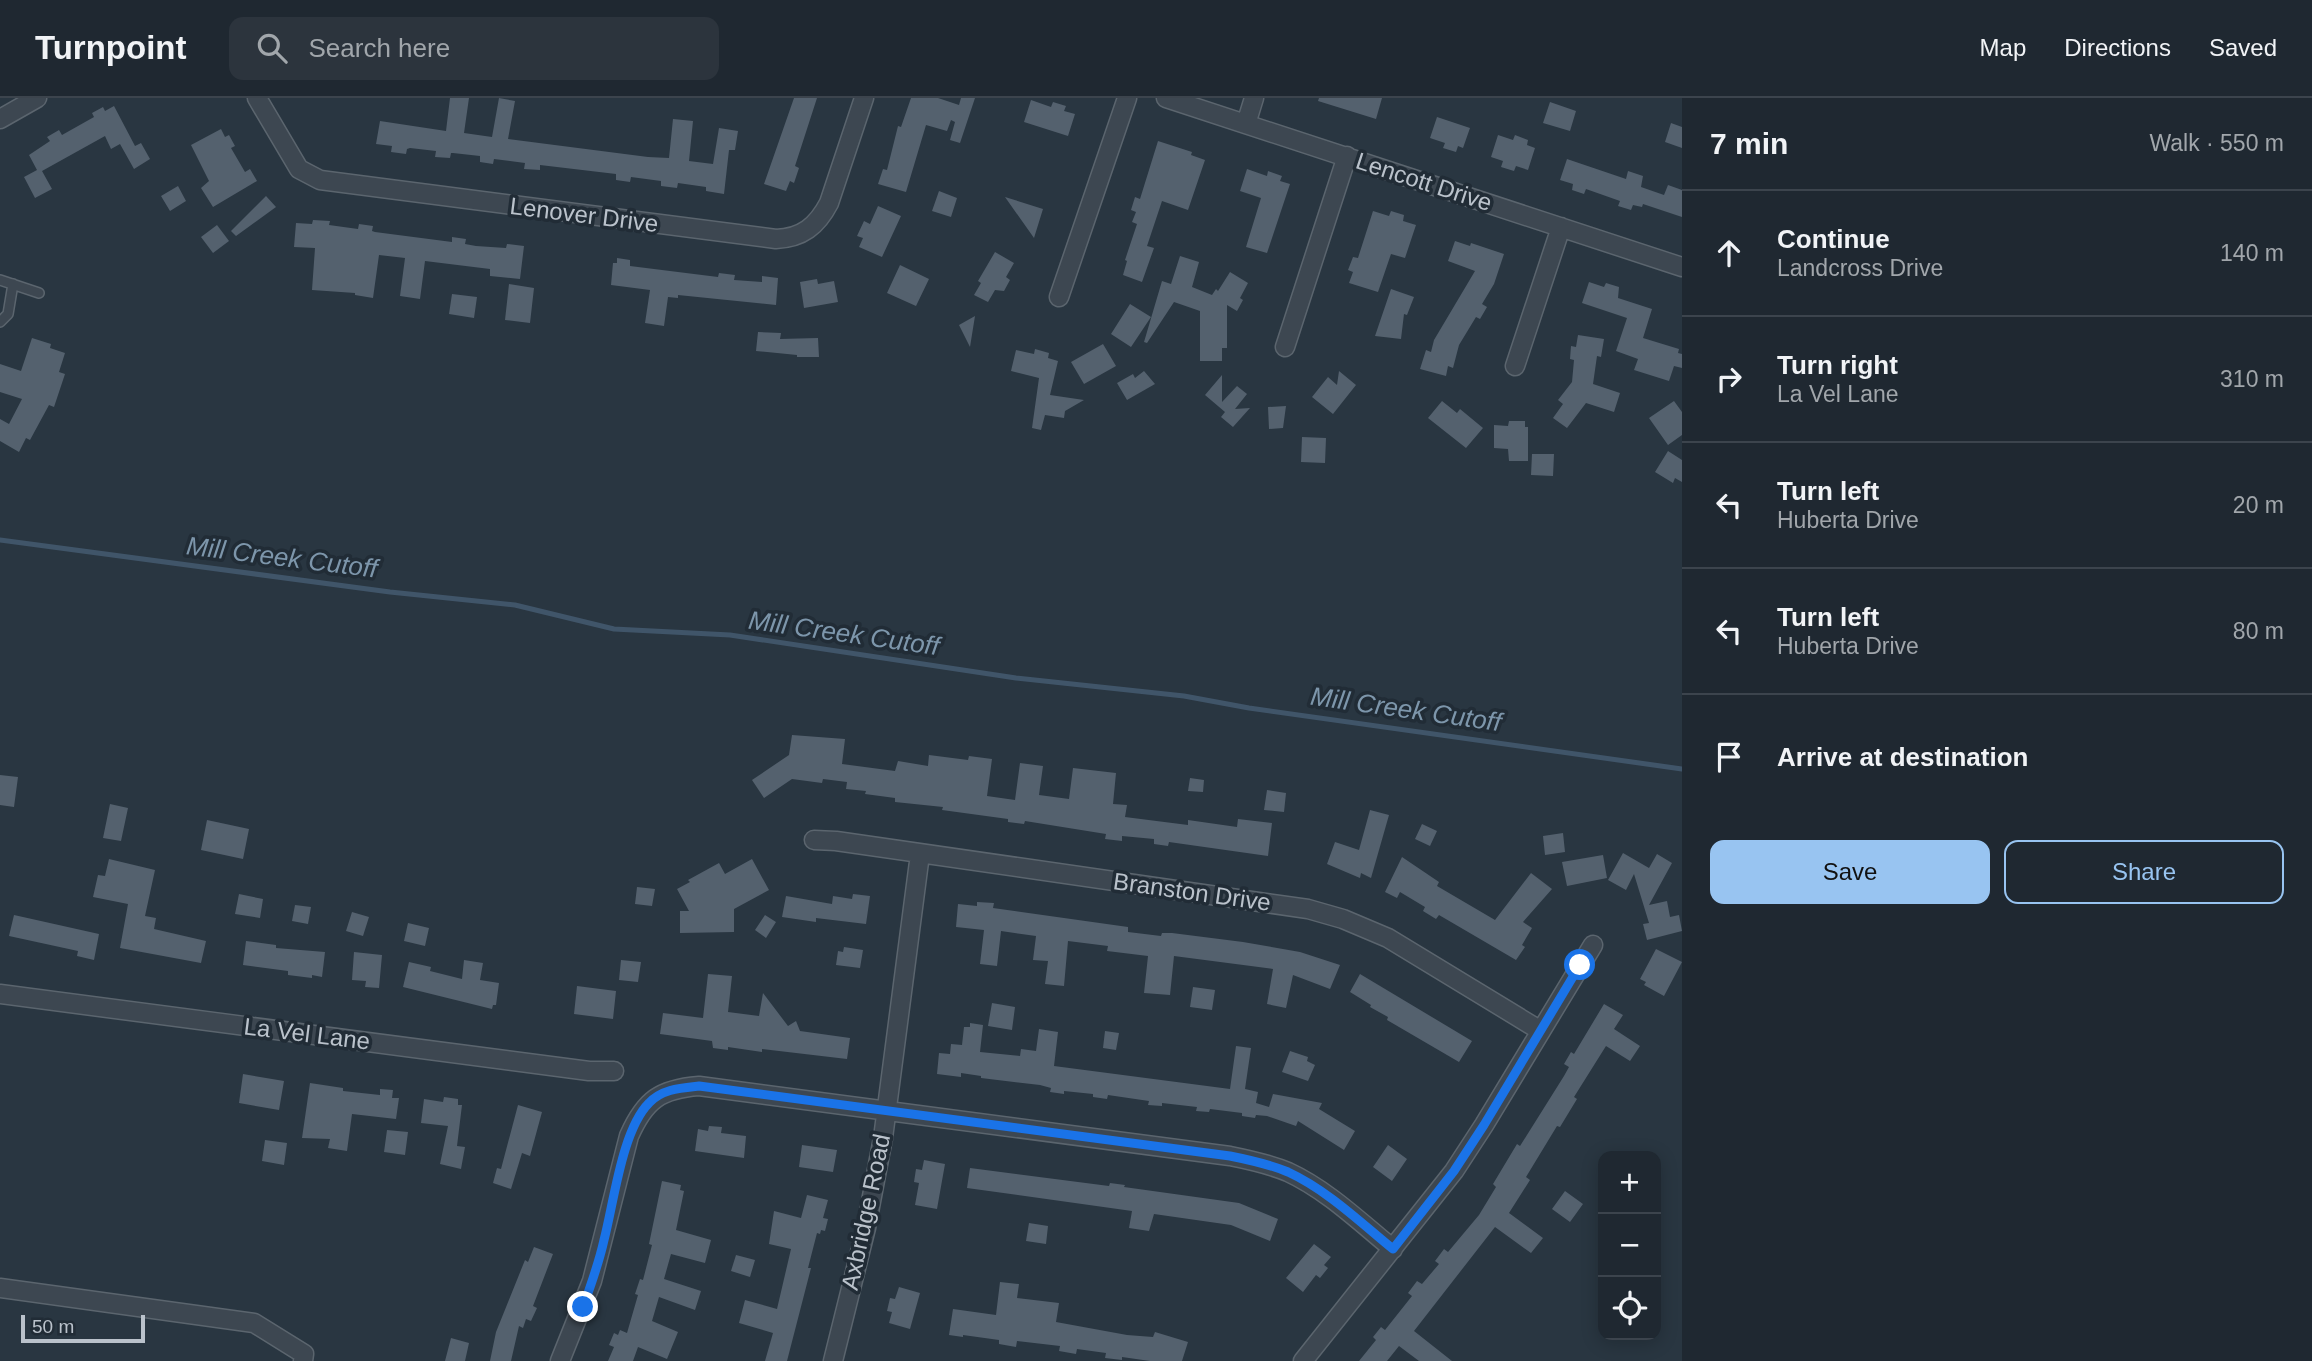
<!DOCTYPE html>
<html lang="en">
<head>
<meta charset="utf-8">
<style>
	:root { --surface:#1f2831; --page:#2c343d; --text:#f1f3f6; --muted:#a1a6ab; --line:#3c444d; --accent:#98c4f1 }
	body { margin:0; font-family:Helvetica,sans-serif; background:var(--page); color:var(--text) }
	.controls { position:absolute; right:21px; bottom:21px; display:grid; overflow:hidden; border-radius:14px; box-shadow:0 4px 18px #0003 }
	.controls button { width:63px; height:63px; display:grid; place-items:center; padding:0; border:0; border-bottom:2px solid var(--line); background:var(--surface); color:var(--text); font:35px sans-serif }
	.scale { position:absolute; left:21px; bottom:18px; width:124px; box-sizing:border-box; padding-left:7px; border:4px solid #bac2cb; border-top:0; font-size:19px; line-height:24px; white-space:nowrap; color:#bac2cb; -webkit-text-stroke:5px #212c36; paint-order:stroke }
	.stop { position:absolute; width:21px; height:21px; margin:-16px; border:5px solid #1a73e8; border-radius:50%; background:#fff }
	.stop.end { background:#1a73e8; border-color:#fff; box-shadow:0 2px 7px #0008 }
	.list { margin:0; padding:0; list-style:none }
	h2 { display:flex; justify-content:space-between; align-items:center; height:91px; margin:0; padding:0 28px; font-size:30px }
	h2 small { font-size:23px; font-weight:400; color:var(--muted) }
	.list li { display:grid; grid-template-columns:46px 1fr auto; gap:21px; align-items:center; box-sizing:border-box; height:126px; padding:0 28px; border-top:2px solid var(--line) }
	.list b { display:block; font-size:26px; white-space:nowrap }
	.list p { margin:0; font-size:23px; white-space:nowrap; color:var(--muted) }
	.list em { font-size:23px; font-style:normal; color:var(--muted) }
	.actions { display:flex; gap:14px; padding:21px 28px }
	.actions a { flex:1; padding:16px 0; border:2px solid var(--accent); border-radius:14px; text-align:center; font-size:24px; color:var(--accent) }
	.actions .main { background:var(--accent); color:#111 }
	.icon { flex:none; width:38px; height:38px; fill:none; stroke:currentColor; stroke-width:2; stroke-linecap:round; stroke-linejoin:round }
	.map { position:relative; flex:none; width:1682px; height:1263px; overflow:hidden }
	header { display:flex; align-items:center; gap:42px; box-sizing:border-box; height:98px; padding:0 35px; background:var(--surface); border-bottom:2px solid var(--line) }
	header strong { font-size:33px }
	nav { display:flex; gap:38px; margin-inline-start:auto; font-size:24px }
	.search { width:490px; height:63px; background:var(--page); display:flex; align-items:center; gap:18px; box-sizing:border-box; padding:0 24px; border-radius:14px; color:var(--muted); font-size:26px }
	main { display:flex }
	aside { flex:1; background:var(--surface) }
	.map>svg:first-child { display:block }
</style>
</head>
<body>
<header>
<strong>Turnpoint</strong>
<div class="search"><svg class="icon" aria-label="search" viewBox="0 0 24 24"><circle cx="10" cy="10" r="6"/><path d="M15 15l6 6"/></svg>Search here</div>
<nav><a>Map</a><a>Directions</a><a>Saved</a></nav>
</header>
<main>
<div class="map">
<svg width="1682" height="1263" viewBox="0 0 1682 1263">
	<rect width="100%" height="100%" fill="#293641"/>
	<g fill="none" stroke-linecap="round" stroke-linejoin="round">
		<path stroke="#405569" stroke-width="5" d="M0,442L390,494L515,507L614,531L730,537L1016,580L1184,598L1249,610L1682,671"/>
	</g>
	<path fill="#54616e" d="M450,0H469L464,35L492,39L499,0L515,3L508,41L648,59L669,60L673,21L693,23L689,63L713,66L719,30L738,33L735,52H729L724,96L706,93V89L678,85L677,90L661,88V83L631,79L630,84L616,82V76L540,67V72L524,71L525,65L494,61L493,66L480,64V58L453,55H451L450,60L435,59L436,53L410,50L407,51L406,56L391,54L392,48L376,46L380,23L446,33Z
		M794,0H817L795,68L799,70L794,85L790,83L786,93L764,86Z
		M911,0H938L959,7L961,0H975L960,45L950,42L955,24L951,22L947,33L926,27L906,94L878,86L883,71L887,72L898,28L901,29Z
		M1319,0H1382L1376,21L1318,3Z
		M1031,2L1051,9L1053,4L1066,8L1064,13L1075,16L1068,38L1024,24Z
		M1550,4L1576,13L1570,33L1543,25Z
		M114,8L135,48L141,45L150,61L134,71L120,46L111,51L105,38L42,73L52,91L35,100L24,79L37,72L29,57L50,43L47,39L59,32L62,37L94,19L92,15L103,9L105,13Z
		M1437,19L1470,30L1463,50L1458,48L1456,54L1443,50L1445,45L1430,40Z
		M1671,25L1682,29V50L1665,44Z
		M221,31L225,39L229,37L235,48L231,50L245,74L250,71L257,83L213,109L201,90L209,83L191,47Z
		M1498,37L1513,42L1515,37L1528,42L1527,47L1535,50L1528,72L1516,68L1514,73L1501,69L1503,63L1491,59Z
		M1158,43L1192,54L1191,57L1205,62L1188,112L1162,103L1147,148L1154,150L1142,184L1123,177L1127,163L1125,162L1137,126L1132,124L1136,114L1131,112L1135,99L1140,101Z
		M1567,61L1626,81L1628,73L1643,78L1641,89L1664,97L1668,87L1682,92V119L1643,106L1642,109L1633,107L1631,112L1618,108L1620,103L1586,91L1584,96L1572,92L1573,86L1560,82Z
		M1247,71L1267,78L1268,73L1282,78L1280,83L1290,86L1267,155L1246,149L1261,100L1240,93Z
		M178,88L186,103L170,113L161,98Z
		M939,93L957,100L951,119L932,113Z
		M266,98L276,109L236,138L231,133Z
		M1005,99L1043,111L1034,140Z
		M878,108L901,118L882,159L859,149L863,140L857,138L864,123L870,126Z
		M1373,113L1389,118L1391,113L1404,117L1403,123L1416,127L1405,160L1391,156L1378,194L1349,185L1353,174L1348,172L1353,159L1358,160Z
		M313,122L330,123L329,127L358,131L359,126L373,128L372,133L375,134L452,144V139L466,141L465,146L476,148L506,150L507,146L524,148L520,181L490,178V171L425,163L420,201L400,198L405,160L379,157L373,200L355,197V195L312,192L315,150L294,149L296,125L312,126Z
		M217,127L229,143L213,155L201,139Z
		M1455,143L1470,148L1471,145L1504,156L1494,186L1482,206L1487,209L1480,221L1476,219L1459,247L1453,270L1448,268L1446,278L1420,271L1426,252L1431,254L1434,242L1475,173L1448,163Z
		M995,154L1014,165L1006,179L1010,182L1004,193L995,192L988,204L974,197L981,185L978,183Z
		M1180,158L1199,164L1192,189L1212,197L1216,191L1218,193L1230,174L1248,185L1240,200L1243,202L1237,213L1227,207V250H1222V263H1200V213L1174,204L1147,245L1144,244L1162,183L1171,186Z
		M617,160L630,162V168L718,179L719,175L735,177L734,182L762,184V178L778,180L776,207L678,197V200L668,199L664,228L645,225L650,192L611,187L613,165H617Z
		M900,167L929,181L916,208L887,195Z
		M817,181L818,186L834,183L838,204L804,210L800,184Z
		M1589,184L1604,189L1606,185L1619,189L1618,200L1652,211L1643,240L1679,251L1678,255L1682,256V270L1674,268L1669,283L1634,272L1638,261L1616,253L1627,220L1582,205Z
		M509,186L534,190L530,225L505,222Z
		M1391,191L1414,199L1407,217L1404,216L1401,241L1375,238Z
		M452,196L477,199L474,220L449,216Z
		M1130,206L1151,219L1131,249L1111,236Z
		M975,218L970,249L959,227Z
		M758,234L781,235L780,241L818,240L819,259H797V257L756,253Z
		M1578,237L1604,241L1601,259L1597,258L1593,286L1620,295L1614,314L1586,305L1567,330L1553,320L1563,306L1558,302L1572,284L1574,262L1570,261L1571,248L1576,249Z
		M32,240L51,246L50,250L65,255L59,274L65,276L54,309L49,307L30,342L26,340L19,354L0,343V321L9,326L22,301L0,294V266L21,273Z
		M1103,246L1116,268L1084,286L1071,264Z
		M1035,251L1049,255L1048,260L1058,263L1050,297L1084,302L1065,313L1064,320L1045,317L1041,332L1032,330L1039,280L1011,273L1016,252L1034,256Z
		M1144,273L1155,286L1127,302L1117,285L1133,276L1135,280Z
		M1339,273L1356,287L1333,316L1312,299L1328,279L1337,287Z
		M1222,277V304L1237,288L1247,296L1235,311L1250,310L1233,329L1221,319L1225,314L1205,297Z
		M1442,303L1457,315L1460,311L1483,330L1466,350L1428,320Z
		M1674,303L1682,314V337L1668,347L1649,320Z
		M1286,308L1283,330L1269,331L1268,309Z
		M1509,323H1525V329H1528V363H1509L1508,351L1494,350V327L1508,328Z
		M1302,339L1326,340L1325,365L1301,364Z
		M1668,353L1682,362V384L1675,380L1673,385L1655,374Z
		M1532,356H1554L1553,378L1531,377Z
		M792,637L845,641L842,666L895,673L898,663L928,668L929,657L968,662L969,658L992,661L987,698L1015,702L1020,665L1043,668L1039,697L1069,701L1073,670L1116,675L1113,706L1127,707L1125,719L1188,727V722L1237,729L1238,721L1272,725L1268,758L1169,744L1168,748L1154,746V741L1122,738V743L1105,741L1106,736L1025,723L1024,726L1008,724V721L942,712L943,709L895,704V700L865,696L866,693L846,691L847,684L823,681L822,685L792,681L764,700L752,682L789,657Z
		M0,677L18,679L14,709L0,707Z
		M1190,680L1204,682L1203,694L1188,693Z
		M1267,692L1286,695L1284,714L1264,712Z
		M110,706L128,710L121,743L103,740Z
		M1370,712L1389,717L1371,780L1361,775L1360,780L1327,766L1335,744L1359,752Z
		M207,722L249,731L243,761L201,752Z
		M1422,726L1437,733L1430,748L1415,741Z
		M1563,735L1565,754L1545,757L1543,738Z
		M1623,755L1649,770L1657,756L1672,765L1649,807L1667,803L1670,819L1679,817L1682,833L1647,842L1643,826L1649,825L1634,776L1626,792L1608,782Z
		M1603,757L1607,780L1567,788L1562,764Z
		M1402,759L1439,784L1437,788L1495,822L1531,775L1552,791L1523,824L1532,830L1522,847L1525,849L1516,862L1439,817L1436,821L1423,813L1425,809L1400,794L1397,800L1385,794Z
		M109,761L155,772L145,818L156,820L154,831L206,843L201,865L120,850L128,806L93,799L98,777L105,778Z
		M752,761L769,792L734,811V834L680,835V813H689L677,791L690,784L688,782L719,765L725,776Z
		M637,789L655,791L652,808L635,806Z
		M239,796L263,801L260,820L235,816Z
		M853,796L870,798L866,826L816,820V824L782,819L786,798L832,806L833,798L852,801Z
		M977,804L994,805L993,810L1128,829V834L1161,838L1162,835H1172L1243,844L1300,854L1340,867L1330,891L1293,877L1286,910L1267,906L1273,871L1174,858L1170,897L1144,895L1148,858L1107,853L1108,848L1068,843L1064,888L1045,886L1048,863L1033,862L1036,838L1001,833L997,868L980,866L984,832L956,829L958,806L977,808Z
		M295,807L311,809L308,826L292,823Z
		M352,814L369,819L363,838L346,833Z
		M14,817L99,836L94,862L77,858L78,853L9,838Z
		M765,817L776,824L766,840L755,832Z
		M408,825L429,830L425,848L404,843Z
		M246,843L276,847V850L325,854L322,879L312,877V880L288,877V873L243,867Z
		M844,849L863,852L860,870L836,867L838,853L843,854Z
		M1656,851L1682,864L1664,898L1644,887L1646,884L1640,881Z
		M354,854L382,857L379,890L365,889L366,883L352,882Z
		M464,862L483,865L480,882L499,885L496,907H493L492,911L403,889L409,864L431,869L430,873L462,881Z
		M621,862L641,864L638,884L619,882Z
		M708,876L732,878L728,914L759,918L763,895L788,928L796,923L800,933L850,940L847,961L762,951V954L728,949V952L713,950L712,943L660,936L663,915L703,920Z
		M1360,876L1472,943L1459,964L1387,922L1388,919L1370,909L1371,907L1350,894Z
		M577,888L616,893L613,921L574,916Z
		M1193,889L1215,892L1212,912L1190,909Z
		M992,905L1015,909L1012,932L988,928Z
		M1604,906L1623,917L1614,931L1640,948L1630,963L1606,948L1574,999L1577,1001L1560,1029L1557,1028L1526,1079L1530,1082L1509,1115L1543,1140L1531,1155L1495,1129L1414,1233L1452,1263H1419L1399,1248L1387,1263H1359L1376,1242L1373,1239L1381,1229L1385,1232L1412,1198L1408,1195L1417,1183L1422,1186L1439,1166L1435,1163L1444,1151L1448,1154L1479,1117L1496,1089L1493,1086L1517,1046L1520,1048L1564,978L1569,969L1564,966L1571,954L1574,956Z
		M970,925L983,927L980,954L1020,958L1021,951L1036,953L1039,931L1058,934L1054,968L1230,991L1236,948L1251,950L1245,991L1258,994L1256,1005L1269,1009L1273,996L1322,1005L1319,1011L1355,1033L1344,1052L1298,1023L1296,1028L1267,1018L1256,1017L1255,1020L1242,1018V1015L1210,1011L1209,1014L1196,1013L1197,1009L1162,1005V1008L1148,1007L1149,1003L1108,997L1107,1001L1093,999V996L1064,993V996L1050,994L1051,990L1040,987L981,980V978L961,975V979L937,976L939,955L950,956L951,946L962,947L964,929H970Z
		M1105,933L1119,935L1116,952L1103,950Z
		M1290,953L1308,959L1307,963L1315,967L1308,983L1282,974Z
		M243,976L284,983L279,1012L239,1005Z
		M310,985L343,990V993L380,997V991L393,992L392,1000H399L396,1021L352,1016L347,1053L328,1050L330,1041L302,1040Z
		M444,999L458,1001V1007H462L457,1048L465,1049L461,1071L440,1066L448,1028L421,1025L424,1001L443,1004Z
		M518,1007L542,1014L530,1058L522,1055L511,1091L493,1085L497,1070L501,1071Z
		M709,1028L722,1029L721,1035L746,1038L744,1060L695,1053L698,1031L708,1033Z
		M387,1032L408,1034L405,1057L384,1054Z
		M265,1042L287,1045L284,1067L262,1063Z
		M802,1047L837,1052L833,1074L799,1069Z
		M1388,1047L1407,1061L1392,1083L1373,1069Z
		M924,1062L945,1066L937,1111L915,1107L919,1085L914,1084L916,1071L922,1072Z
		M970,1070L1109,1088L1110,1085L1125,1087L1124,1089L1239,1105L1278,1121L1270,1143L1231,1127L1154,1116L1149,1133L1129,1130L1132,1113L967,1090Z
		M662,1083L681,1087L680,1092L684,1093L676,1132L711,1142L705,1165L671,1156L664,1181L701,1193L695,1212L659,1199L652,1223L678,1234L667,1261L638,1249L633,1263H608L614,1249L609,1247L614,1235L618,1237L620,1232L627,1235L638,1197L635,1196L640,1181L643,1182L652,1147L649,1146Z
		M1565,1093L1583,1106L1570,1124L1552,1111Z
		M807,1097L828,1102L823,1120L828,1121L825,1133L821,1132L820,1136L817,1135L808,1170H811L787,1263H765L773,1235L739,1225L745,1202L777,1211L791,1151L769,1146L774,1113L801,1120Z
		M1029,1125L1048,1128L1046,1146L1026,1143Z
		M1314,1146L1331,1159L1324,1167L1328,1170L1320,1180L1316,1177L1303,1194L1286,1180Z
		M534,1149L553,1156L533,1208L537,1210L531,1223L526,1221L523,1230L519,1228L511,1263H490L496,1234L525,1162L528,1164Z
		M736,1157L755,1162L750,1179L731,1173Z
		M1000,1184L1019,1186L1017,1200L1059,1205L1056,1224L1127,1237L1153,1239L1155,1234L1188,1244L1182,1263H1150L1122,1259V1262L1105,1260L1106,1255L1077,1251L1076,1256L1059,1253L1060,1248L1017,1243L1016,1249L999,1246V1242L963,1237V1239L949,1237L953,1211L996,1217Z
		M899,1189L920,1195L910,1231L889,1225L892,1214L887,1213L890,1200L895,1201Z
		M451,1240L469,1245L465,1263H445Z"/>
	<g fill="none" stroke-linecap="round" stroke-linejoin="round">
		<defs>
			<path id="lane" d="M0,182L39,195
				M0,224L8,216L13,186"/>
			<path id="street" d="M257,0L299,71L320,82L776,141C802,140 817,128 829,105L864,0
				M1166,0L1682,169
				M0,21L37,0
				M1246,26L1254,0
				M1059,199L1127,0
				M1285,249L1347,58
				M1515,268L1561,129
				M814,742L836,743L1308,811L1343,821L1388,840L1541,933
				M0,896L589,973H614
				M0,1190L254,1225L304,1256L303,1263
				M560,1263L592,1183L629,1038C645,1002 660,991 699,988L1230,1058C1250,1062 1269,1066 1288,1074C1327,1092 1360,1124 1393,1151
				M833,1263L866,1130L883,1040L920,756
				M1303,1263L1454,1073L1484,1027L1593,847"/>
		</defs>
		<use href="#lane" stroke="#5b656e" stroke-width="12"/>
		<use href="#street" stroke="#5b656e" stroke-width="21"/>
		<use href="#lane" stroke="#3d4751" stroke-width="9"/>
		<use href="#street" stroke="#3d4751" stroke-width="18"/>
	</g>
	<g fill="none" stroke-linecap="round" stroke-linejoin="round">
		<path stroke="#1a73e8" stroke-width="9" d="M583,1209C591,1187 599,1165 604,1142C614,1104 622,1032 649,1005C662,991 681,990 699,988L1230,1058C1250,1062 1269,1066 1288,1074C1327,1092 1360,1124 1393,1151L1454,1073L1484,1027L1580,867"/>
	</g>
	<g text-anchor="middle" stroke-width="7" stroke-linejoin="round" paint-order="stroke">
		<g font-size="24" fill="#bac2cb" stroke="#212c36">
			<text transform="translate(1424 84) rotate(18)" y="8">Lencott Drive</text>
			<text transform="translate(584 117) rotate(7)" y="8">Lenover Drive</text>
			<text transform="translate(1192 794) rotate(8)" y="8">Branston Drive</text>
			<text transform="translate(307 936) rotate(7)" y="8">La Vel Lane</text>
			<text transform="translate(866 1114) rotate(-78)" y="8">Axbridge Road</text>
		</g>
		<g font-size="26" font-style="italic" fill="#7d96ab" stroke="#212c36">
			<text transform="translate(282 459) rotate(7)" y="9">Mill Creek Cutoff</text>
			<text transform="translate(844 535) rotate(8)" y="9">Mill Creek Cutoff</text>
			<text transform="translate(1406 611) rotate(8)" y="9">Mill Creek Cutoff</text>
		</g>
	</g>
</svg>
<div class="controls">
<button>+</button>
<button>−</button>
<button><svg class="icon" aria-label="locate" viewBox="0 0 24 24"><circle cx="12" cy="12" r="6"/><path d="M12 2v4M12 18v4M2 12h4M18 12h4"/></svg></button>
</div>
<div class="scale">50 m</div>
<div class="stop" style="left:1580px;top:867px"></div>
<div class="stop end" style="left:583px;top:1209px"></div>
</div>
<aside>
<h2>7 min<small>Walk · 550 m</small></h2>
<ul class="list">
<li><svg class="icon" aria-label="ahead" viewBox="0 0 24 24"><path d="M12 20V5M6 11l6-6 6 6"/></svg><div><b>Continue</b><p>Landcross Drive</p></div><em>140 m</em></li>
<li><svg class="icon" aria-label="right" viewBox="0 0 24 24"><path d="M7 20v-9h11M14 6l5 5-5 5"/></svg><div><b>Turn right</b><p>La Vel Lane</p></div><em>310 m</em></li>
<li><svg class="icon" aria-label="left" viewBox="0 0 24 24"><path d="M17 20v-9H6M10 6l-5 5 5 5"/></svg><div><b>Turn left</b><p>Huberta Drive</p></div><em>20 m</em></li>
<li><svg class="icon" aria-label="left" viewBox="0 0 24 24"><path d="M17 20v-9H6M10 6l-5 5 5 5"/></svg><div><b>Turn left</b><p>Huberta Drive</p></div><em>80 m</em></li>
<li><svg class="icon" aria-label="arrive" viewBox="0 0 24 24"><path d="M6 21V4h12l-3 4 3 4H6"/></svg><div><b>Arrive at destination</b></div></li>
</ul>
<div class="actions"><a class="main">Save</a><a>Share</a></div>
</aside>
</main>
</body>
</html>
